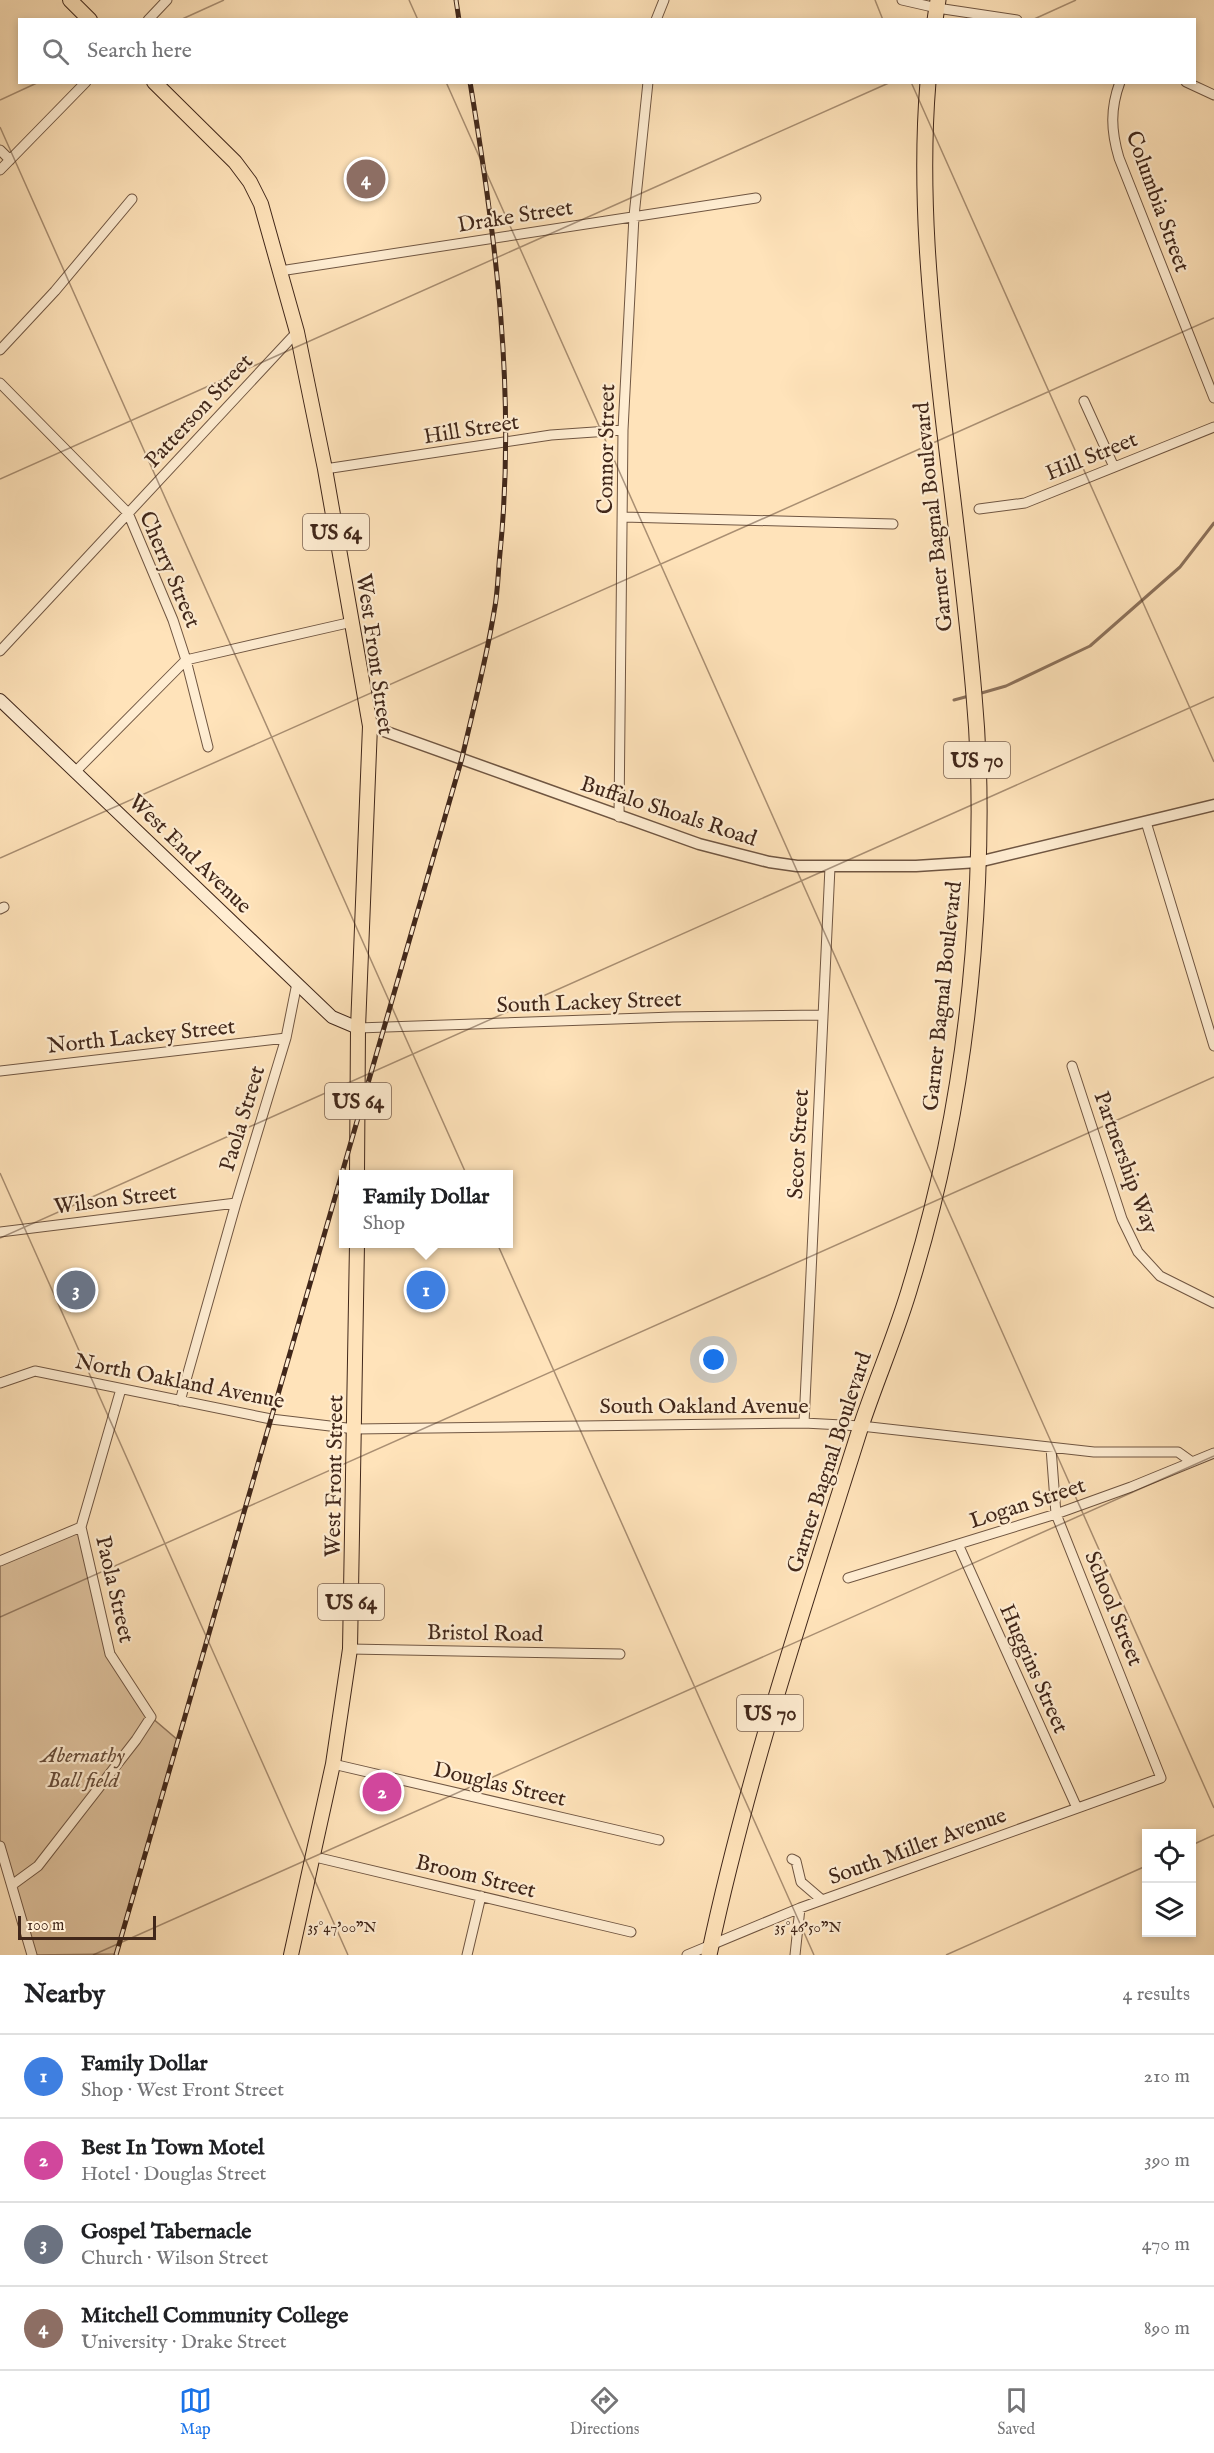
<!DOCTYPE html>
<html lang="en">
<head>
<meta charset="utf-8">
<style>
	:root { --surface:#fff; --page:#f6f6f6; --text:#202124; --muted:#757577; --line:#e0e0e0; --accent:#1a73e8 }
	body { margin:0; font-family:"IM FELL English",serif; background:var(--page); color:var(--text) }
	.controls { position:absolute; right:18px; bottom:18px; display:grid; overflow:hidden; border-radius:0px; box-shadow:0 3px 9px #0003 }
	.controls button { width:54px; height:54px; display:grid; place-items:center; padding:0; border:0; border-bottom:2px solid var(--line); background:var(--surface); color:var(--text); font:30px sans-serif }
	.scale { position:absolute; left:18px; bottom:15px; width:138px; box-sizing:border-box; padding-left:6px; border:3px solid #41271a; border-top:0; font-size:16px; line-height:21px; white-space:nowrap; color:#41271a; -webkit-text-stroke:4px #ffedd2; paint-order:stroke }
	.you { position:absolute; left:714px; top:1360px; width:21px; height:21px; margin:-15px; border:4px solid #fff; border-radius:50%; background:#1a73e8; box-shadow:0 0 0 9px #1a73e833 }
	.badge { display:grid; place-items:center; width:39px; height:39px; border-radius:50%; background:var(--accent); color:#fff; font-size:20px; font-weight:700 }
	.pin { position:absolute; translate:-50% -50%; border:3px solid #fff; box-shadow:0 2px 6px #0006 }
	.popup { position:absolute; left:339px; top:1170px; width:174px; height:78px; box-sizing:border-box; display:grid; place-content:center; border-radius:0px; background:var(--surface); filter:drop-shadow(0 2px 4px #0005); font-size:20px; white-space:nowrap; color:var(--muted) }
	.popup b { font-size:22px; color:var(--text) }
	.popup::after { content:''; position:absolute; left:50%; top:100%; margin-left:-12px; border:12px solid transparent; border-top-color:var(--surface) }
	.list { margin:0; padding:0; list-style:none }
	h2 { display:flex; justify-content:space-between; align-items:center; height:78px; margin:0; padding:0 24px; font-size:26px }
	h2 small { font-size:20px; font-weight:400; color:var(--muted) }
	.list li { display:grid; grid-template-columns:39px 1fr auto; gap:18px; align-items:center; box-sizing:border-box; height:84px; padding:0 24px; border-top:2px solid var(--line) }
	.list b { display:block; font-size:22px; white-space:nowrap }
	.list p { margin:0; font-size:20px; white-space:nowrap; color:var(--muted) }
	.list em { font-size:20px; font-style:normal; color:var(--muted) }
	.icon { flex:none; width:33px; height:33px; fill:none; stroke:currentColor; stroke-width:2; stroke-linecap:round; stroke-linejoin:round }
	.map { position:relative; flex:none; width:1214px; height:1955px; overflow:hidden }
	.search { position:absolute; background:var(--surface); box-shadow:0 3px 9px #0003; left:18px; right:18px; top:18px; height:66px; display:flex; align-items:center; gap:15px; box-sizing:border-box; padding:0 21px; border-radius:0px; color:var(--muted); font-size:22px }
	.sheet { height:414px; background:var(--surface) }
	nav { display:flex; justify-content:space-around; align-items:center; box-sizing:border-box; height:84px; border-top:2px solid var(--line); background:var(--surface); font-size:16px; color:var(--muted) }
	nav a { display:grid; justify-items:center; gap:3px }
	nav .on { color:var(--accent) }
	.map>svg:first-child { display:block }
</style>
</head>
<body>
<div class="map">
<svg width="1214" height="1955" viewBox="0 0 1214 1955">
	<rect width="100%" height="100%" fill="#ffe3ba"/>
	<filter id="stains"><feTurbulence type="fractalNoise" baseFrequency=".00333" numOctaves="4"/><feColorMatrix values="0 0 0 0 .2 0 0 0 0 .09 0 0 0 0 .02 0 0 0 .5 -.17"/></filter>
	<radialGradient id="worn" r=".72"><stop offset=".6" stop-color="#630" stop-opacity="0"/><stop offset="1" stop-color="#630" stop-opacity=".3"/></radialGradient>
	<path fill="#dfc39f" stroke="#90755c" stroke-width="1.5" d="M81,1527L110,1654L151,1717L179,1741L117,1954L32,1955L0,1846V1561Z"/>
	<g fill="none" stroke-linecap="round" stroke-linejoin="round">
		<path stroke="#8c715a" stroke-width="3" d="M978,694L1006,686L1090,646L1180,567L1214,523
			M954,700L969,696"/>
		<defs>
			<path id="minor" d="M902,0L937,8L1017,20
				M148,20L167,0
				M656,20L664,0
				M1120,82C1110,109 1111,131 1119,158L1214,398
				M1186,82L1214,95
				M0,150L10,160
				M0,170L86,82
				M280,271L756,198
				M0,350L55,291L132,199
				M0,383L128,513L173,620L186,660L208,747
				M1084,401L1114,467
				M325,469L551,435L623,430
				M979,509L1025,503L1214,427
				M623,517L893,524
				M0,651L297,332
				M75,772L186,660L352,622
				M619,817L623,430L634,216L648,82
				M1146,822L1214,1046
				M0,909L4,907
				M358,1028L673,1017L822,1015
				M1072,1066L1122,1219L1138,1252L1160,1276L1214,1303
				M0,1071L286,1038
				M0,1232L236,1203
				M0,1383L35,1371L271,1419L355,1429L804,1423L861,1426L1094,1452H1178L1192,1462
				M180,1401L236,1203L286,1038L297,983
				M804,1423L830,867
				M958,1544L1077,1808
				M0,1561L81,1527
				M848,1578L1056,1514L1131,1487L1214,1453
				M350,1649L620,1654
				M333,1764L659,1840
				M0,1846L32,1955
				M311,1856L631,1932
				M792,1859L796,1861L801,1882L822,1900
				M12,1885L38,1866L136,1740L151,1717L110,1654L81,1527L121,1389
				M467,1955L481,1896
				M687,1955L800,1908L1161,1778L1056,1514L1051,1448
				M795,1955L800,1908"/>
			<path id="tertiary" d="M370,726L699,844L769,862L797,866H916L978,862L1214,805"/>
			<path id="secondary" d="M0,700L332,1017L358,1028"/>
			<path id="primary" d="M70,0L90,20
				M154,82L235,162L250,182L261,204L297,332L325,469L370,726L358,1028L357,1174
				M291,1955L333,1764L350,1649L357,1244"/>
			<path id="trunk" d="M935,20L938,0
				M709,1955C747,1776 805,1603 860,1429C876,1380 897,1333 911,1284C944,1177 964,1065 973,954C980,868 982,781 974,695C966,599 953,504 942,408C930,300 919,191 928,82"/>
		</defs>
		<use href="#minor" stroke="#705642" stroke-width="11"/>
		<use href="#tertiary" stroke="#705642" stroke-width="13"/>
		<use href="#secondary" stroke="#41271a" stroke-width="14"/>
		<use href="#primary" stroke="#41271a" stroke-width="16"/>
		<use href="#trunk" stroke="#41271a" stroke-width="17"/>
		<use href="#minor" stroke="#ffedd2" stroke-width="9"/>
		<use href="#tertiary" stroke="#ffedd2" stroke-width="10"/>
		<use href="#secondary" stroke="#ffedd2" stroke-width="12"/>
		<use href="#primary" stroke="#ffe3ba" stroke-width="14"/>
		<use href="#trunk" stroke="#ffe3ba" stroke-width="15"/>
		<defs>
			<path id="rail" d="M456,0L459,20
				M116,1955L462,758C473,710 486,661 494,612C498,593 498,572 500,553C516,395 496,238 470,82"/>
		</defs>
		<use href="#rail" stroke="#41271a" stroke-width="5"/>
		<use href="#rail" stroke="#ffedd2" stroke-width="3" stroke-dasharray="9" stroke-linecap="butt"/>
	</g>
	<path fill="none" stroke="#41271a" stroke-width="1.5" stroke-opacity="0.45" d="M409,0L418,20M875,0L883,20M180,20L224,0M1032,20L1076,0M446,82L1214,1808M911,82L1214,762M0,100L39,82M0,127L814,1955M0,479L891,82M0,858L1214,318M0,1173L348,1955M0,1238L1214,697M0,1617L1214,1077M1192,1845L1214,1835M93,1955L1214,1456M946,1955L1146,1866"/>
	<g text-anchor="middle" stroke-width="4.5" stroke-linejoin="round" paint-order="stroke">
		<g fill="#ffedd2" stroke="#7a6251" stroke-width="1.5">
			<rect x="303" y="514" width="66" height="36" rx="4.5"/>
			<rect x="944" y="742" width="66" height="36" rx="4.5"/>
			<rect x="325" y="1083" width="66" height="36" rx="4.5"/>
			<rect x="318" y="1584" width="66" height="36" rx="4.5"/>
			<rect x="737" y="1695" width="66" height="36" rx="4.5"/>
		</g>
		<g font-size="21" font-weight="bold" fill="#41271a">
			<text x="336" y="539">US 64</text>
			<text x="977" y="767">US 70</text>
			<text x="358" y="1108">US 64</text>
			<text x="351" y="1609">US 64</text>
			<text x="770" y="1720">US 70</text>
		</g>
		<g font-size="22" fill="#41271a" stroke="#ffedd2">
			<text transform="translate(1159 201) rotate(70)" y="8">Columbia Street</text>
			<text transform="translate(515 215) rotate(-9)" y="8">Drake Street</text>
			<text transform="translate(198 410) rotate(-47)" y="8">Patterson Street</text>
			<text transform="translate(471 428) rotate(-9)" y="8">Hill Street</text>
			<text transform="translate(605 449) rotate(-89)" y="8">Connor Street</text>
			<text transform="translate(1091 455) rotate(-22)" y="8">Hill Street</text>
			<text transform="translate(932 517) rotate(-96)" y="8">Garner Bagnal Boulevard</text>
			<text transform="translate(171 569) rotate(67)" y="8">Cherry Street</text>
			<text transform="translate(376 654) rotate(82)" y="8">West Front Street</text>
			<text transform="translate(669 810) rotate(18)" y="8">Buffalo Shoals Road</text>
			<text transform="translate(191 853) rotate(44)" y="8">West End Avenue</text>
			<text transform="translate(941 996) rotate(-84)" y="8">Garner Bagnal Boulevard</text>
			<text transform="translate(589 1001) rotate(-2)" y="8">South Lackey Street</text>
			<text transform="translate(141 1035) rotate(-6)" y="8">North Lackey Street</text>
			<text transform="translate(241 1118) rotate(-73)" y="8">Paola Street</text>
			<text transform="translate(797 1144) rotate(-87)" y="8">Secor Street</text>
			<text transform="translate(1127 1162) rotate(70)" y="8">Partnership Way</text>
			<text transform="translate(115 1198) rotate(-7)" y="8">Wilson Street</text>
			<text transform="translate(180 1380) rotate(11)" y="8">North Oakland Avenue</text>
			<text x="704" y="1413">South Oakland Avenue</text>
			<text transform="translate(828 1462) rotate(-72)" y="8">Garner Bagnal Boulevard</text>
			<text transform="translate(333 1476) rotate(-89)" y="8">West Front Street</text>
			<text transform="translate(1027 1502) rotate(-18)" y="8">Logan Street</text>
			<text transform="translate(116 1589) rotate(77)" y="8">Paola Street</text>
			<text transform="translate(1115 1608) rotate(68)" y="8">School Street</text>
			<text transform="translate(485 1632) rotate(1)" y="8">Bristol Road</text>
			<text transform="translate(1035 1668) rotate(66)" y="8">Huggins Street</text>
			<text transform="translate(500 1783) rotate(13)" y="8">Douglas Street</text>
			<text transform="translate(917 1845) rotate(-20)" y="8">South Miller Avenue</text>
			<text transform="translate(476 1875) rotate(14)" y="8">Broom Street</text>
		</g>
		<g font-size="22" font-style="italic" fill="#684e3b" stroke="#ffedd2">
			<text x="83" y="1762">Abernathy<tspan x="83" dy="25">Ball field</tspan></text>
		</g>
	</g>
	<g font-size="15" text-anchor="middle" fill="#41271a" stroke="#ffedd2" stroke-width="4.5" stroke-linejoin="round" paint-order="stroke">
		<text x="342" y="1932">35°47'00"N</text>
		<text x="808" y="1932">35°46'50"N</text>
	</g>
	<rect width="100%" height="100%" filter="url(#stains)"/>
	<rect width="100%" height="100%" fill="url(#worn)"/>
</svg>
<div class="controls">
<button><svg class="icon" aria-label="locate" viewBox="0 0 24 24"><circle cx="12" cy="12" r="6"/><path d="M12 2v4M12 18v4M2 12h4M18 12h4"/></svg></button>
<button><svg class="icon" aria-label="layers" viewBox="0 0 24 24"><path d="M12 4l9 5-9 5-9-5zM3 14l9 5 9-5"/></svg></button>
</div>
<div class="scale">100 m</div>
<div class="you"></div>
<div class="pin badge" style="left:426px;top:1290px;background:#3f7fe0">1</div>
<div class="popup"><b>Family Dollar</b>Shop</div>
<div class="pin badge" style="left:382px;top:1792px;background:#d1479c">2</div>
<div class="pin badge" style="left:76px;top:1290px;background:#6b7280">3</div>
<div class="pin badge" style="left:366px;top:179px;background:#8d6e63">4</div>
<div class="search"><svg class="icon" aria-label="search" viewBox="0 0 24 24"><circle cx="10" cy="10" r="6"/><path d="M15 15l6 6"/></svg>Search here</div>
</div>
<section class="sheet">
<h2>Nearby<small>4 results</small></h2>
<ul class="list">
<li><span class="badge" style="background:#3f7fe0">1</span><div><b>Family Dollar</b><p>Shop · West Front Street</p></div><em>210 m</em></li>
<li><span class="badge" style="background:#d1479c">2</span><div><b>Best In Town Motel</b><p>Hotel · Douglas Street</p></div><em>390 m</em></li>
<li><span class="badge" style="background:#6b7280">3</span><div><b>Gospel Tabernacle</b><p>Church · Wilson Street</p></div><em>470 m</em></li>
<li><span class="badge" style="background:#8d6e63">4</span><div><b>Mitchell Community College</b><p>University · Drake Street</p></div><em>890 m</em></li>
</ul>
</section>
<nav>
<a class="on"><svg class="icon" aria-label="map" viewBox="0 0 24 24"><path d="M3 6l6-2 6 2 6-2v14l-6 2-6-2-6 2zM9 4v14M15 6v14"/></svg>Map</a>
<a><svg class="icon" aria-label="directions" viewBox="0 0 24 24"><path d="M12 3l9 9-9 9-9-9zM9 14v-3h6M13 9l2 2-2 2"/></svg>Directions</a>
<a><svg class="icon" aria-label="saved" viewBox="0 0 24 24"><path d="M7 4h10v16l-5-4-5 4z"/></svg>Saved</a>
</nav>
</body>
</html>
